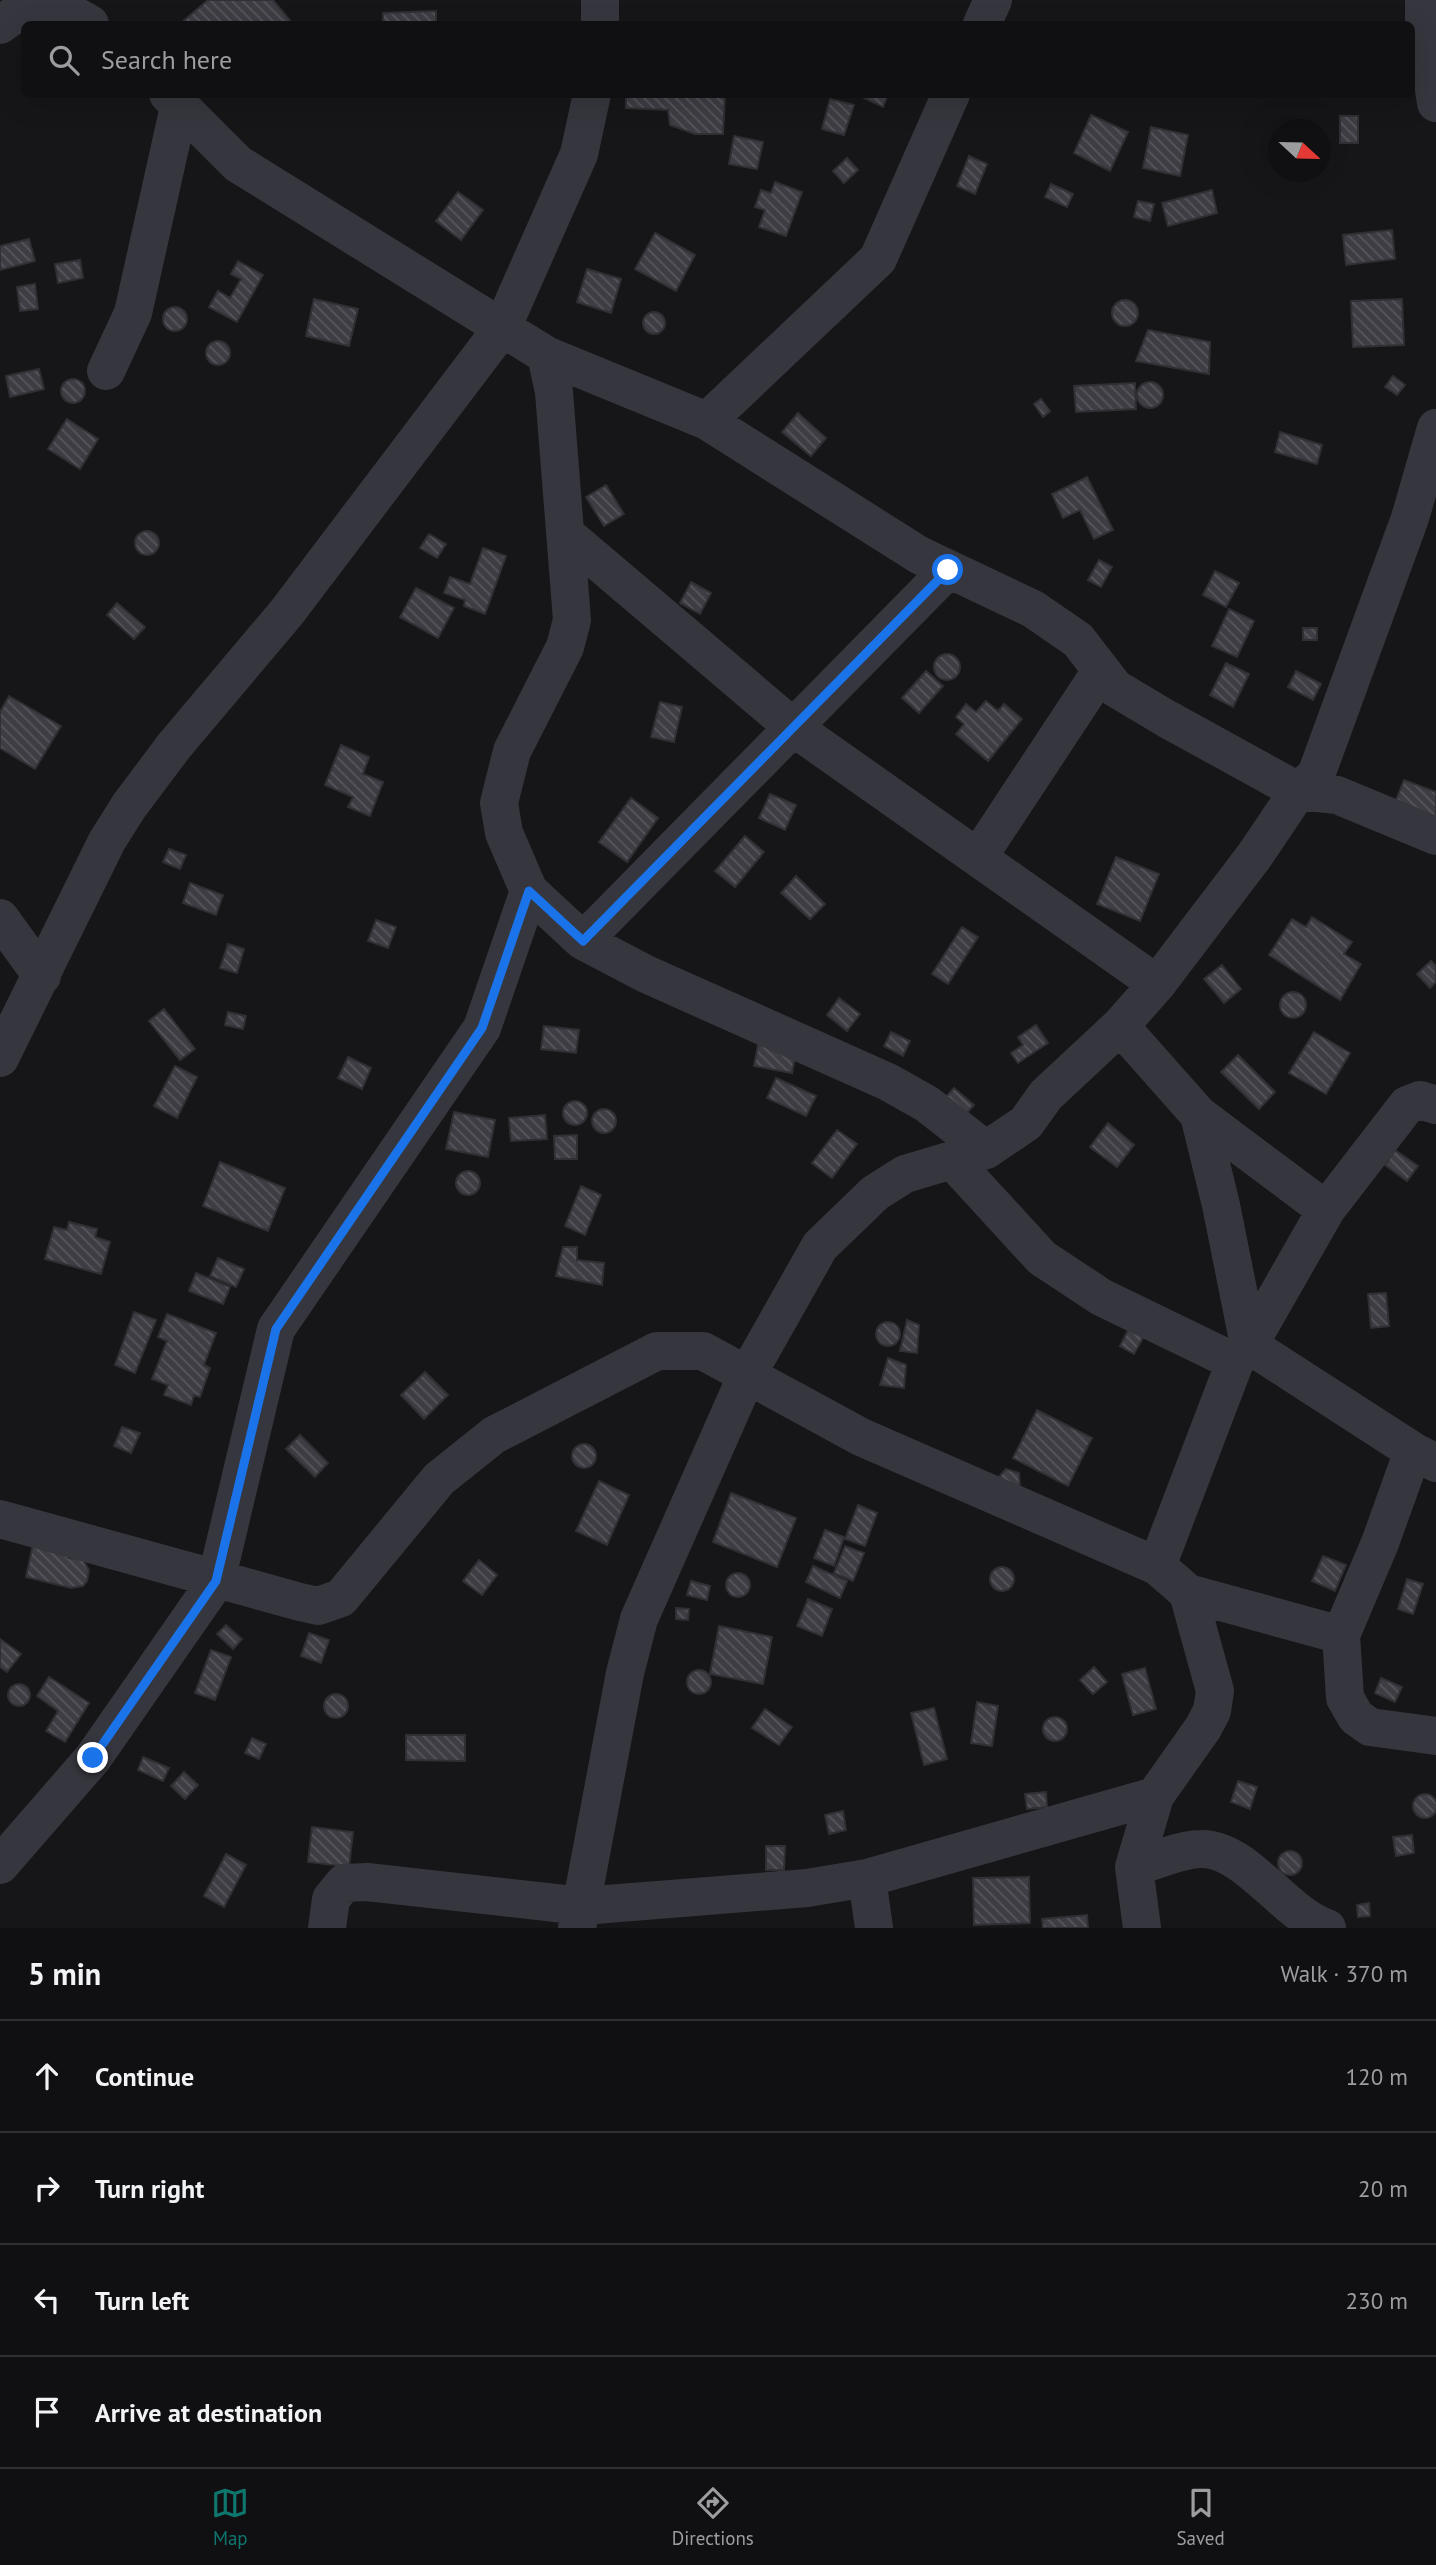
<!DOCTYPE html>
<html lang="en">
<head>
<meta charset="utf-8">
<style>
	:root { --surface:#101012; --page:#1e1e20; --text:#f1f3f6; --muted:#9c9d9f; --line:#303032; --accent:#0f766e }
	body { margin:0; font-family:"PT Sans",sans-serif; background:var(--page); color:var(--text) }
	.compass { position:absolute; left:1268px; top:119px; width:63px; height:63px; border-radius:50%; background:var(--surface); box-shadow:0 7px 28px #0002; rotate:112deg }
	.stop { position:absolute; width:21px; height:21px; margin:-16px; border:5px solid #1a73e8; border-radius:50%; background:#fff }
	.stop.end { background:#1a73e8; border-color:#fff; box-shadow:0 2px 7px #0008 }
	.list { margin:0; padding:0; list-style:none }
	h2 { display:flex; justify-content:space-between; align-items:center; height:91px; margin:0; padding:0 28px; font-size:30px }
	h2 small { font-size:23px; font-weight:400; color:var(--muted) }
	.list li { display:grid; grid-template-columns:46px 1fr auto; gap:21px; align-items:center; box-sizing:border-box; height:112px; padding:0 28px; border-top:2px solid var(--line) }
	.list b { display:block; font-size:26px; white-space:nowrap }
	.list em { font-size:23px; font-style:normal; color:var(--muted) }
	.icon { flex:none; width:38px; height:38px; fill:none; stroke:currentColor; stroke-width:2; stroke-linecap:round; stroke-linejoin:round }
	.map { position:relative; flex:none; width:1436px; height:1928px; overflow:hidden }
	.search { position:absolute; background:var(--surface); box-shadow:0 7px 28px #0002; left:21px; right:21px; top:21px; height:77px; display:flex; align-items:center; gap:18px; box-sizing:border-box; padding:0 24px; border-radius:10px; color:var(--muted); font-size:26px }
	.sheet { height:539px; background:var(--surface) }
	nav { display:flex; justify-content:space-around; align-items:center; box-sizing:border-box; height:98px; border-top:2px solid var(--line); background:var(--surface); font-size:19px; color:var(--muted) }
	nav a { display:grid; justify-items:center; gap:4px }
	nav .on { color:var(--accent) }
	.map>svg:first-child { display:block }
</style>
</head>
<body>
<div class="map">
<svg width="1436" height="1928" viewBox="0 0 1436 1928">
	<defs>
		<pattern id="building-back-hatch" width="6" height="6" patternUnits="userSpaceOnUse" patternTransform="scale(1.75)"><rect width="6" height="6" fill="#3d3d43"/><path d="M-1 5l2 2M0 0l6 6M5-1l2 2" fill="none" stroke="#56565c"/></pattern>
	</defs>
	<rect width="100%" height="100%" fill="#161618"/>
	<path fill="url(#building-back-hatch)" stroke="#303034" stroke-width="2" d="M208,0H273L293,24H184L182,22Z
		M436,11V24H383V13Z
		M626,94H725L723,134H695L670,125L668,110L626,108Z
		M856,94H888L883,107Z
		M830,99L854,105L844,135L822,129Z
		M1091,115L1128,132L1110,171L1074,153Z
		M1340,116H1358V143H1340Z
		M1151,127L1188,135L1180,176L1143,168Z
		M734,136L763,142L757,169L729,164Z
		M969,156L987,164L975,194L957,186Z
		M847,158L858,170L844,183L833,171Z
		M775,182L802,192L786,236L759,227L765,210L755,207L761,190L771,193Z
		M1051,184L1073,194L1067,207L1045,197Z
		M1212,190L1217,213L1168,226L1162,203Z
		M458,192L483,210L461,240L436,221Z
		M1138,201L1154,204L1150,221L1134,217Z
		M1392,230L1395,259L1346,265L1343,235Z
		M655,233L695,255L676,291L635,269Z
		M29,239L35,261L0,270V246Z
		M80,260L83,278L58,283L55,264Z
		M238,261L263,275L237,322L209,307L218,291L230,298L241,279L231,274Z
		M587,269L621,279L611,313L577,302Z
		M35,284L38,309L20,311L17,287Z
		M314,299L358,309L349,346L306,336Z
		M1402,299L1404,345L1353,347L1351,301Z
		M1112 313a13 13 0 1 1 26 0a13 13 0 1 1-26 0Z
		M163 319a12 12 0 1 1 24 0a12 12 0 1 1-24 0Z
		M643 323a11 11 0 1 1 22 0a11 11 0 1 1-22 0Z
		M1148,330L1210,342L1209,374L1136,361Z
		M206 353a12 12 0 1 1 24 0a12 12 0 1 1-24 0Z
		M39,369L44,389L10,397L6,376Z
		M1393,376L1405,385L1397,395L1385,387Z
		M61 391a12 12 0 1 1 24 0a12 12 0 1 1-24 0Z
		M1137 395a13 13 0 1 1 26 0a13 13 0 1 1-26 0Z
		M1135,383L1136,409L1076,412L1074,386Z
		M1041,399L1050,411L1043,417L1034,404Z
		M798,413L826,438L811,456L782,432Z
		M67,419L98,439L80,469L48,449Z
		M1280,432L1322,445L1317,464L1275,452Z
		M1087,477L1113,530L1094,539L1080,510L1063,518L1052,494Z
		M606,485L624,514L604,526L586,497Z
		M135 543a12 12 0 1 1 24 0a12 12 0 1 1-24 0Z
		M429,534L446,544L437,558L420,548Z
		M483,548L506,556L485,614L464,606L465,600L444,593L450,577L470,584Z
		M1099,560L1112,567L1101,587L1088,580Z
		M1215,571L1239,583L1226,607L1203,595Z
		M691,582L711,593L700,614L680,603Z
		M416,588L454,608L438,638L400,617Z
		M117,603L145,627L134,639L107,615Z
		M1229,609L1254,621L1237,657L1212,646Z
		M1303,628H1317V640H1303Z
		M934 667a13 13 0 1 1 26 0a13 13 0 1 1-26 0Z
		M1226,663L1249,674L1233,707L1210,695Z
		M926,671L943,686L919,713L902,698Z
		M1296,671L1321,684L1313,700L1288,687Z
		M9,696L61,726L35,769L0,748V712Z
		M986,701L998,711L1004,704L1022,719L988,761L956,734L964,724L956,717L966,704L976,712Z
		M660,702L682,707L674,742L651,737Z
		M341,745L369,757L363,774L383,782L370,816L348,807L353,797L325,785Z
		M1404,780L1436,792V818L1396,800Z
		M770,794L796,805L785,830L759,818Z
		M631,798L658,818L627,862L599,842Z
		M745,836L764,852L735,887L715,871Z
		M169,849L186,855L180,869L163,862Z
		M1116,857L1159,874L1140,921L1097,904Z
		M796,876L825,904L810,919L781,893Z
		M190,883L223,895L216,915L183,903Z
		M1312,917L1352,942L1344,954L1361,964L1340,1000L1269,955L1292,919L1306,927Z
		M376,920L396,927L388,948L368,941Z
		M962,927L978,937L948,984L932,974Z
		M228,944L244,949L237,973L220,968Z
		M1431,961L1436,966V982L1430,988L1417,974Z
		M1222,965L1241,989L1224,1003L1204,979Z
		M1280 1005a13 13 0 1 1 26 0a13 13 0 1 1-26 0Z
		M839,998L860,1014L847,1031L827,1015Z
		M164,1009L195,1049L180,1060L149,1021Z
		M228,1012L246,1016L243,1029L225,1025Z
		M1036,1025L1048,1043L1018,1063L1011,1053L1023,1045L1018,1037Z
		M544,1026L579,1030L576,1053L541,1049Z
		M891,1032L910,1041L903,1056L884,1046Z
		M1314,1032L1350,1053L1326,1094L1289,1073Z
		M758,1045L796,1052L792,1073L754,1066Z
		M1238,1055L1275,1092L1259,1109L1221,1072Z
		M348,1057L371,1068L362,1089L338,1078Z
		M175,1066L197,1077L177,1118L154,1106Z
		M776,1078L816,1096L806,1116L767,1098Z
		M954,1088L974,1105L965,1115L946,1097Z
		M563 1113a12 12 0 1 1 24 0a12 12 0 1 1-24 0Z
		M592 1121a12 12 0 1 1 24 0a12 12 0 1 1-24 0Z
		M454,1112L495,1120L488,1157L446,1149Z
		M545,1115L547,1139L511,1141L509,1118Z
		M1108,1123L1134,1145L1117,1167L1090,1147Z
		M837,1130L857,1144L832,1178L812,1163Z
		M577,1135V1159H555L554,1136Z
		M1395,1150L1418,1166L1407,1181L1385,1165Z
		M220,1162L285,1188L268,1231L203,1206Z
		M456 1183a12 12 0 1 1 24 0a12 12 0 1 1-24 0Z
		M581,1186L601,1195L585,1235L565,1226Z
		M69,1222L97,1229L95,1237L110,1242L101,1274L45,1259L54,1227L67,1230Z
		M563,1247H577V1260L604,1263L602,1285L556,1276Z
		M218,1258L244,1269L236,1287L210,1276Z
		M196,1273L230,1287L223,1304L189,1291Z
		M1386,1293L1389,1326L1371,1328L1368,1294Z
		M134,1312L156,1320L135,1373L115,1365Z
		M167,1314L216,1333L204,1365L210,1368L200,1397L194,1395L191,1405L164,1395L168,1385L152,1379L167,1341L158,1337Z
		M907,1320L919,1325L917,1353L900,1351Z
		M876 1334a12 12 0 1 1 24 0a12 12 0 1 1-24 0Z
		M1129,1328L1144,1336L1134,1354L1120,1346Z
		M888,1358L906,1365L904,1388L880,1385Z
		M425,1372L448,1395L424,1419L401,1395Z
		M1037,1410L1092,1438L1068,1486L1013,1458Z
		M122,1427L140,1433L131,1453L114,1446Z
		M300,1435L328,1463L315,1477L286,1449Z
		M572 1456a12 12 0 1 1 24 0a12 12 0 1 1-24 0Z
		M1006,1469L1019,1473L1020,1487L997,1479Z
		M599,1481L629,1495L607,1545L576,1531Z
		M731,1493L796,1518L777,1567L713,1542Z
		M858,1505L877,1513L865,1546L845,1539Z
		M825,1530L844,1537L834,1566L814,1558Z
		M33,1544L69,1552L68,1558L83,1560L89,1570L87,1581L83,1586L71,1588L26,1577Z
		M845,1546L864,1553L853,1581L834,1573Z
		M1323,1556L1346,1565L1335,1591L1312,1581Z
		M479,1560L497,1575L482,1595L463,1581Z
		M813,1566L847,1581L840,1598L806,1582Z
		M990 1579a12 12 0 1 1 24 0a12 12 0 1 1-24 0Z
		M726 1585a12 12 0 1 1 24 0a12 12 0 1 1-24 0Z
		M1407,1579L1423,1584L1413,1614L1398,1609Z
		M691,1581L710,1586L707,1600L687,1595Z
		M808,1599L832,1609L822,1636L797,1626Z
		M676,1608L689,1609L688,1620L676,1619Z
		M226,1625L242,1639L233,1649L217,1634Z
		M719,1626L772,1637L763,1684L710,1674Z
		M309,1633L329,1640L321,1663L301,1656Z
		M0,1639L21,1654L7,1672L0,1667Z
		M211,1650L231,1657L215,1700L195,1693Z
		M1094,1667L1107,1682L1093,1694L1080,1680Z
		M1145,1668L1156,1709L1133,1715L1122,1674Z
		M687 1682a12 12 0 1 1 24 0a12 12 0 1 1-24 0Z
		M49,1677L89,1703L65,1742L46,1731L58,1711L37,1696Z
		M1381,1678L1402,1687L1395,1702L1375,1693Z
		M8 1695a11 11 0 1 1 22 0a11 11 0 1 1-22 0Z
		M324 1706a12 12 0 1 1 24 0a12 12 0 1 1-24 0Z
		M977,1702L998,1706L992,1746L971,1743Z
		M934,1708L947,1759L924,1765L911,1713Z
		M765,1709L792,1727L779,1745L752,1728Z
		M1043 1729a12 12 0 1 1 24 0a12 12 0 1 1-24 0Z
		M406,1735H465V1761L406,1760Z
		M252,1738L266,1744L259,1759L245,1753Z
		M143,1757L169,1768L163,1781L138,1770Z
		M184,1772L198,1785L185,1799L171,1786Z
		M1238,1781L1257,1787L1250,1809L1231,1802Z
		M1046,1792L1047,1807L1027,1809L1025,1794Z
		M1413 1806a12 12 0 1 1 24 0a12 12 0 1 1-24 0Z
		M843,1811L846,1830L829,1834L825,1815Z
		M312,1827L353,1832L349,1867L308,1862Z
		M1412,1835L1414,1853L1396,1856L1393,1837Z
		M766,1846H785L784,1870H766Z
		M1278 1863a12 12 0 1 1 24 0a12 12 0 1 1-24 0Z
		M226,1854L246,1865L224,1907L204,1896Z
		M1029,1877L1030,1923L974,1925L973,1878Z
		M1369,1903L1370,1916L1358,1917L1357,1905Z
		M1087,1915L1088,1928H1043L1042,1919Z"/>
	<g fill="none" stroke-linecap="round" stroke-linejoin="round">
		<path stroke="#36363e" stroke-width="38" d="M600,0V24
			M1424,0V19L1436,103
			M982,24L993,0
			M0,25C31,0 56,3 90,24
			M168,94L238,164L546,355L707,421L919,555L1033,609L1078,640L1115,688L1167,719L1298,791L1337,795L1436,836
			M546,355L554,392L572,620L565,647L512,751L499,803L504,833L529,891L583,941L646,974L888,1082L927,1104L986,1150
			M106,371L133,313L179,107
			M707,421L878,259L951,94
			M568,536L794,728L1157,984
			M979,856L1101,671
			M0,918L42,976
			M583,941L948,570
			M1120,1026L1199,1115L1221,1205L1249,1345L1235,1362L1157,1566L1188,1593L1215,1691L1212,1711L1203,1728L1155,1796L1134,1867L1142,1928
			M0,1058L107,841L129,806L174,746L287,612L502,328L579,154L592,94
			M1199,1115L1326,1210L1407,1105L1420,1100L1436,1105
			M952,1160L1042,1258L1101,1297L1235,1362
			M1326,1210L1249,1345L1413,1451L1436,1463
			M1413,1451L1380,1543L1341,1635L1345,1698L1356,1717L1370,1727L1436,1736
			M0,1519L300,1602L318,1606L341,1598L439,1479L494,1435L657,1351H703L861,1437L1157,1566
			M1188,1593L1341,1635
			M0,1865L93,1758L216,1581L276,1329L482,1028L529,891
			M1134,1867C1154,1862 1180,1849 1201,1849C1246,1848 1284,1914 1327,1928
			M867,1878L874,1928
			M327,1928L331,1899L344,1883L367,1882L582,1906L807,1888L867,1878L1155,1796
			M577,1928L625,1673L639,1619L746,1377L820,1246L875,1193L905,1174L986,1150L1026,1123L1046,1095L1120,1026L1157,984L1255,855L1298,791L1316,775L1410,518L1436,428"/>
	</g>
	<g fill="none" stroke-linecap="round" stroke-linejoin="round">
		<path stroke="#1a73e8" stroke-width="9" d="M93,1758L216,1581L276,1329L482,1028L529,891L583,941L948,570"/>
	</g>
</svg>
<svg class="compass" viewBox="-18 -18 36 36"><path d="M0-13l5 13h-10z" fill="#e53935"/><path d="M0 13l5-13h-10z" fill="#9c9d9f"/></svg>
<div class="stop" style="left:948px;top:570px"></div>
<div class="stop end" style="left:93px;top:1758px"></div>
<div class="search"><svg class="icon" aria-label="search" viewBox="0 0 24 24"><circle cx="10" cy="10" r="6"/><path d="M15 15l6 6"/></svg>Search here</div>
</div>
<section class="sheet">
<h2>5 min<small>Walk · 370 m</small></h2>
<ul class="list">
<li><svg class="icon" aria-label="ahead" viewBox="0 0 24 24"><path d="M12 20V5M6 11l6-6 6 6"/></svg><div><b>Continue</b></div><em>120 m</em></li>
<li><svg class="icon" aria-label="right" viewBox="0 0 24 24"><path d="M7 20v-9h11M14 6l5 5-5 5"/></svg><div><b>Turn right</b></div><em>20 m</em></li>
<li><svg class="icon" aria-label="left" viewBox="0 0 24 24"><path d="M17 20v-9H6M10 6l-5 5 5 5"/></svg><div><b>Turn left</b></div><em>230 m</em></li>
<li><svg class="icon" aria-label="arrive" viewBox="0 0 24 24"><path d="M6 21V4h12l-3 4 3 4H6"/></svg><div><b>Arrive at destination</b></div></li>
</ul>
</section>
<nav>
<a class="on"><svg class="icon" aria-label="map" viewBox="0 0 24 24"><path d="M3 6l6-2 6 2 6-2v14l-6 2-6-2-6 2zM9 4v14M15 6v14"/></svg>Map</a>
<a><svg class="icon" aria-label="directions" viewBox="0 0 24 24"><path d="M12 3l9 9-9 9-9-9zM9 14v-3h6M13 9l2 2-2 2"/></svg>Directions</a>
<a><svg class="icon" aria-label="saved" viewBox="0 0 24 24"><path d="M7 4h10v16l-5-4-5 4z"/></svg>Saved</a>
</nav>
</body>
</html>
